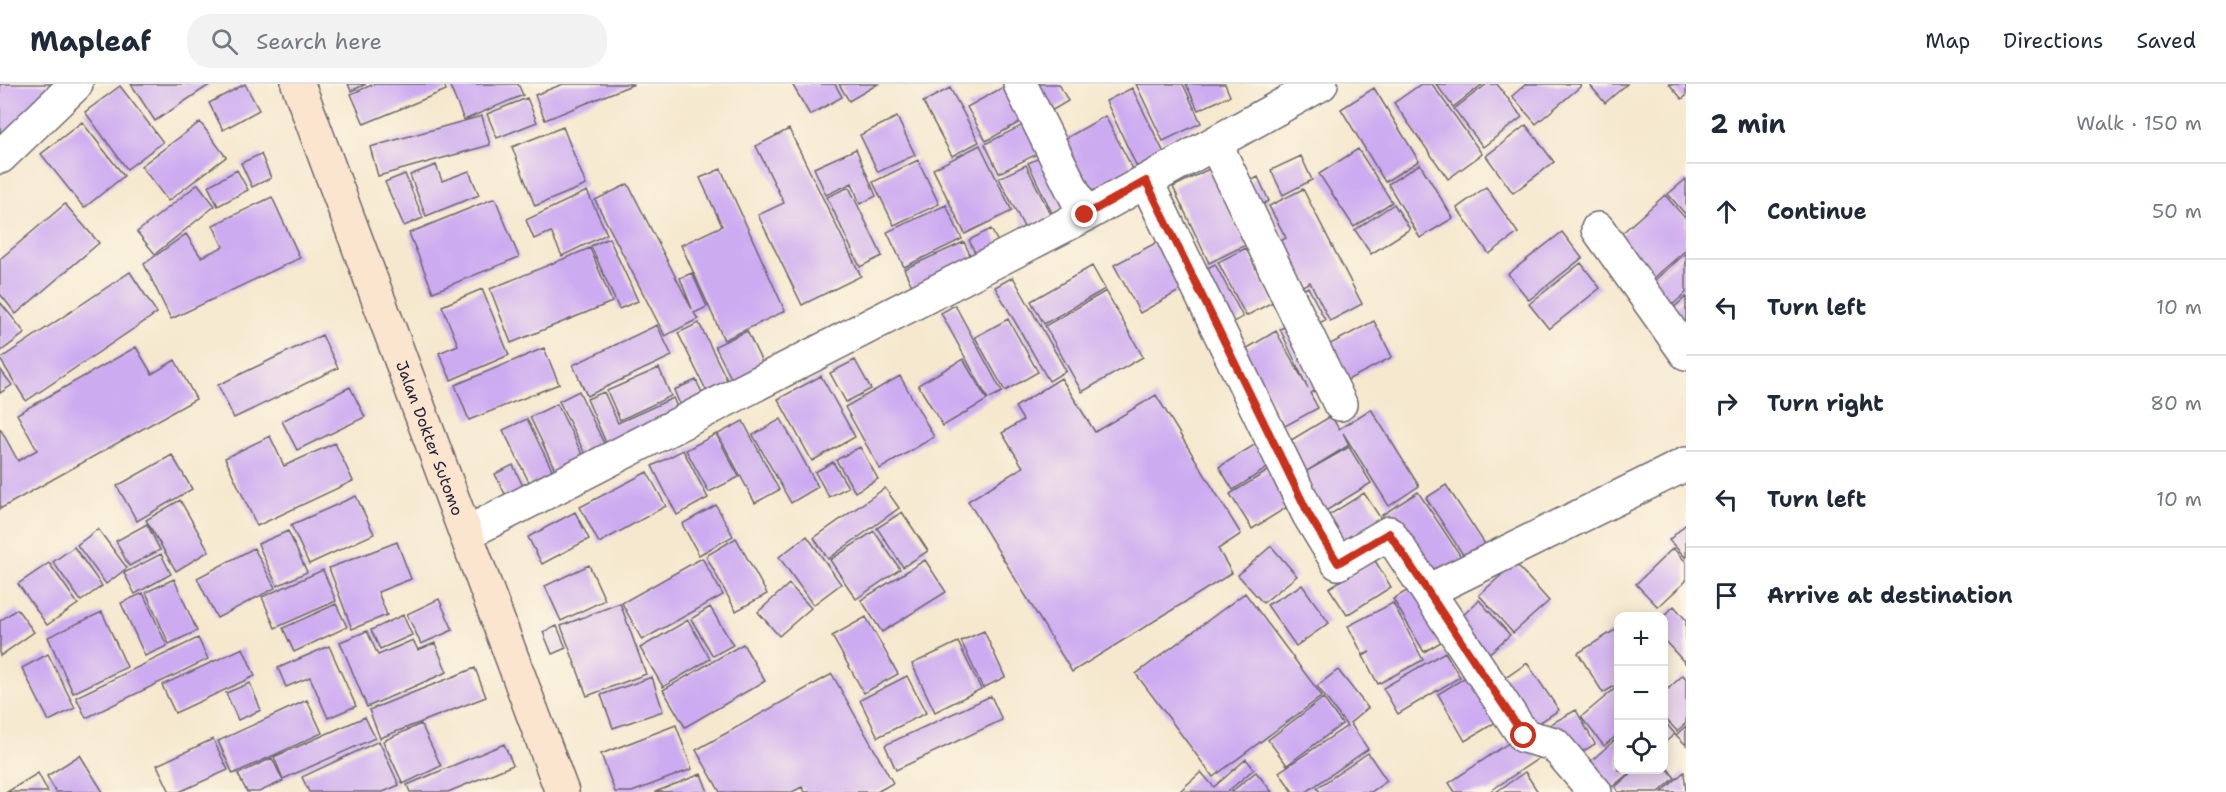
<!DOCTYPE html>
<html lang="en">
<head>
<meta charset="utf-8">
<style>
	:root { --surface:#fff; --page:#f2f2f3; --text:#1f2937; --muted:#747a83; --line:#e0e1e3 }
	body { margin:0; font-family:"Shantell Sans",sans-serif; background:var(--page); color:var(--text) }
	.controls { position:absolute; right:18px; bottom:18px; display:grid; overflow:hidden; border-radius:12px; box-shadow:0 3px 15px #0003 }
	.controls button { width:54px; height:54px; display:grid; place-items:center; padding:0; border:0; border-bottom:2px solid var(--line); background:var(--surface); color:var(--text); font:30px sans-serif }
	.stop { position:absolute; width:18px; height:18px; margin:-14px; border:4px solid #c8321e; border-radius:50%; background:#fff }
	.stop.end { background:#c8321e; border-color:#fff; box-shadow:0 2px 6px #0008 }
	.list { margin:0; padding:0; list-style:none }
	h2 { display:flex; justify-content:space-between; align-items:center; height:78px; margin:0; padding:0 24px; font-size:26px }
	h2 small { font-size:20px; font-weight:400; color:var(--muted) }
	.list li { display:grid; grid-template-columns:39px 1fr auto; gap:18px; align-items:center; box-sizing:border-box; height:96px; padding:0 24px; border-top:2px solid var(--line) }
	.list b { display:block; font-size:22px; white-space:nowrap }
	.list em { font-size:20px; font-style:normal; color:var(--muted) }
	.icon { flex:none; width:33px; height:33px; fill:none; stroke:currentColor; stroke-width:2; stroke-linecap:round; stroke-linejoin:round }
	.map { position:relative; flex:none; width:1686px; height:708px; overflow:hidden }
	header { display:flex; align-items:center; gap:36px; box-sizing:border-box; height:84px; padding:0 30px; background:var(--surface); border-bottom:2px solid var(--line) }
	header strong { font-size:28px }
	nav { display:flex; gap:33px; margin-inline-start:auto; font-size:21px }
	.search { width:420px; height:54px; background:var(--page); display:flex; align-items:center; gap:15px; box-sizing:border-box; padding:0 21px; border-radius:24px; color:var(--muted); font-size:22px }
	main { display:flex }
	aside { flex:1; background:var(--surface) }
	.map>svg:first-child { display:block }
</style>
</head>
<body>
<header>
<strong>Mapleaf</strong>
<div class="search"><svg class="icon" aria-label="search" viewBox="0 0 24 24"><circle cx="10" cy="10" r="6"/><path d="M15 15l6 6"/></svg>Search here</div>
<nav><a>Map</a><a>Directions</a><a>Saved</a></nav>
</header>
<main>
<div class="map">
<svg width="1686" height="708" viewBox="0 0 1686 708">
	<rect width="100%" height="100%" fill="#fcf5e5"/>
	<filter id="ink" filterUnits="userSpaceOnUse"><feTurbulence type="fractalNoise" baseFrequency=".0167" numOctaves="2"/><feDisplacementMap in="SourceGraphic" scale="12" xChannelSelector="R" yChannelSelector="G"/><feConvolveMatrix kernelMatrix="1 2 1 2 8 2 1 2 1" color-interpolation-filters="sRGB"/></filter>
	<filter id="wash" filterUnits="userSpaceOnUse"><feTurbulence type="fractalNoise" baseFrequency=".008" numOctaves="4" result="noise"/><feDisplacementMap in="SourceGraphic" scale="24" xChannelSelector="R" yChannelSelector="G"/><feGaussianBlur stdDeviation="1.35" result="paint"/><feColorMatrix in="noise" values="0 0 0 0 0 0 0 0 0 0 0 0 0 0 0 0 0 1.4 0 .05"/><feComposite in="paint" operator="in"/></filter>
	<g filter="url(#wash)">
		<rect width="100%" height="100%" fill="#f5e8ce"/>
		<g id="blocks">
			<path fill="#cdabf1" d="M0,0H67L0,64Z
				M131,0H211L155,37Z
				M245,0L259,26L223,46L209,19Z
				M348,0H366L351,7Z
				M374,0H444L446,6L364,40L351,10Z
				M449,0H518L523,11L464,36Z
				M563,0H634L545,36L535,11Z
				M792,0H835L842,13L810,31Z
				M839,0H878L849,17Z
				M1009,0L1029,33L986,57L967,23Z
				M1029,0H1059L1068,17L1046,30Z
				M1136,0H1183L1201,39L1163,57Z
				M1186,0H1225L1230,12L1198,26Z
				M1421,0H1432L1482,70L1448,95L1394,19Z
				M1436,0H1483L1453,23Z
				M1487,0H1497L1522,33L1483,63L1454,25Z
				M1526,0H1579L1581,2L1536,40L1512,12Z
				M1589,0H1627L1605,19Z
				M1669,0H1686V12L1682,15Z
				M120,2L163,58L127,85L85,28Z
				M950,4L979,58L952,72L923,18Z
				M1132,4L1164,69L1137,83L1106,17Z
				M1374,4L1419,77L1385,98L1341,25Z
				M527,14L537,38L497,54L487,30Z
				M482,32L490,61L378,92L370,63Z
				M1105,32L1136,91L1088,117L1056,60Z
				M897,33L915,71L878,88L860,51Z
				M1031,37L1045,66L999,89L985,60Z
				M82,38L124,92L84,124L41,70Z
				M200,38L226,73L168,117L141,82Z
				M1526,41L1554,78L1513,109L1486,72Z
				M563,43L586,101L535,122L512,63Z
				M789,45L861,192L802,221L758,131L784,119L756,62Z
				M980,61L1012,127L965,150L933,85Z
				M856,65L876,112L860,120L852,99L826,111L814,84Z
				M1358,65L1392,118L1354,143L1319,90Z
				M261,70L271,94L252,103L241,79Z
				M1048,70L1073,121L1053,131L1028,79Z
				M1301,72L1312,96L1283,111L1271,86Z
				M918,76L939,120L894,141L873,98Z
				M1420,80L1453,134L1420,154L1388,100Z
				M436,81L442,97L469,87L479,111L426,132L410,91Z
				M1026,81L1051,132L1025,145L999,94Z
				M721,85L785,227L724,256L681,161L722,142L700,94Z
				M1209,85L1246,161L1209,179L1173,103Z
				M237,86L248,106L218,122L208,102Z
				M405,90L423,134L404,142L385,98Z
				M1258,93L1269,117L1251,126L1239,103Z
				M1686,95V131L1668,110Z
				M198,100L215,122L155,170L137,148Z
				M628,100L692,225L680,194L692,189L707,223L694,229L698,235L665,252L595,116Z
				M849,103L882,172L860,183L827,113Z
				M1486,103L1518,149L1489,170L1457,124Z
				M1303,105L1362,220L1330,237L1310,198L1293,207L1270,163L1286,154L1269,122Z
				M587,107L607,150L562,172L551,148L534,155L526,136Z
				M1665,111L1684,133L1686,131V166L1648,199L1612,158Z
				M272,113L300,174L171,235L144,180L186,150L201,173L223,163L213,141Z
				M495,114L519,173L433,208L409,149Z
				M65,120L99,159L16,230L0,210V175Z
				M1394,120L1410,145L1371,170L1355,146Z
				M946,121L962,155L904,183L887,148Z
				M991,145L1002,166L979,177L969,156Z
				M1562,148L1582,174L1529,216L1508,190Z
				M609,154L638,217L619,225L591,162Z
				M1165,154L1190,201L1140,229L1114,181Z
				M964,158L974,179L914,206L904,185Z
				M590,164L612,218L511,259L490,205Z
				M1246,164L1273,218L1246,232L1218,178Z
				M1686,169V209L1670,223L1650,200Z
				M1581,179L1600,204L1549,245L1529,220Z
				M1215,180L1243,233L1222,244L1194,191Z
				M1092,182L1105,205L1044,240L1031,217Z
				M130,188L157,229L26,317L0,275Z
				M1013,193L1066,287L1049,297L995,203Z
				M1308,203L1325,236L1310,244L1293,211Z
				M482,205L509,271L451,296L439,269L458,261L442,222Z
				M1106,207L1143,273L1082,308L1045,242Z
				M1686,213V256L1665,231Z
				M0,218L25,249L0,268Z
				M955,221L1002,308L988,315L941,229Z
				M1008,235L1038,288L1005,307L975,253Z
				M1374,237L1392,273L1336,302L1317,267Z
				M1296,238L1326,302L1310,309L1318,324L1285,342L1244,266L1276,247L1308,305L1280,245Z
				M699,239L731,304L710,314L678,249Z
				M657,241L672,272L587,312L573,281Z
				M747,247L768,291L737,306L715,262Z
				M322,251L338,284L234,334L218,301Z
				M136,263L152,290L175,276L196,315L0,425V344L18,377L37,366L17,330Z
				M544,264L559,300L469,336L455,301Z
				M963,275L987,316L943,342L918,301Z
				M855,276L871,305L846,318L830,289Z
				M659,284L671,312L620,336L607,307Z
				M0,285L12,301L0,309Z
				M821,292L855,353L812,377L778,315Z
				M900,292L934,353L880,385L845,323Z
				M1061,294L1095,348L1156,311L1241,450L1218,465L1232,489L1072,588L968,417L1023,383L1002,349L1023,336L1015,323Z
				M696,296L709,323L685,333L674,306Z
				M350,303L365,333L297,366L282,337Z
				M579,307L608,368L589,378L559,317Z
				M604,308L618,339L673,314L682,335L610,368L587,315Z
				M557,320L588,382L560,396L530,333Z
				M1371,325L1419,402L1389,422L1343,349L1349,361L1307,387L1349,363L1371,399L1316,433L1278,364L1331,332L1339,345Z
				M527,335L558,398L535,410L503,346Z
				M781,335L818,403L791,419L753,351Z
				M743,337L779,406L755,419L718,350Z
				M716,350L739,393L709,408L686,366Z
				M270,352L284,382L335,359L353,397L257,442L225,374Z
				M1267,353L1281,375L1233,406L1219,383Z
				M860,363L878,395L855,408L836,376Z
				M683,366L708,414L677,431L652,382Z
				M172,371L192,405L137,437L117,402Z
				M833,378L848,403L829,413L815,388Z
				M513,381L528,413L511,422L495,390Z
				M1271,385L1292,420L1252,445L1230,410Z
				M647,388L666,422L599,459L580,423Z
				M1446,401L1491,469L1471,483L1426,414Z
				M885,404L899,424L828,475L814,454Z
				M1418,408L1464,477L1427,501L1382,431Z
				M1364,409L1385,441L1336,473L1315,440Z
				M356,412L374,450L309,480L291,441Z
				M180,416L209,467L176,487L146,436Z
				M716,421L733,452L699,471L682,440Z
				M575,428L589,455L542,480L528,453Z
				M902,428L928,467L903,483L877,444Z
				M147,440L160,466L129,482L116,457Z
				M1686,440V474L1669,456Z
				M98,445L127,484L106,500L77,461Z
				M288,447L307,488L277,502L258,460Z
				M874,447L900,485L856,515L830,476Z
				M807,452L841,500L813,521L779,473Z
				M736,454L767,510L736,527L706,472Z
				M397,458L411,495L378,508L387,531L352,545L329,484Z
				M1271,462L1297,492L1263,519L1238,491Z
				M74,463L102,502L81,517L53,478Z
				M254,464L275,504L217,534L197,494Z
				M1673,464L1686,478V497L1658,523L1636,500Z
				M161,470L171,490L135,510L124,489Z
				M702,474L723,511L642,556L622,519Z
				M1374,475L1391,503L1347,531L1329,504Z
				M925,476L946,508L882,548L861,516Z
				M49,479L78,520L47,541L18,500Z
				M1515,479L1549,517L1513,549L1479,511Z
				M589,481L605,516L561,537L545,502Z
				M323,486L336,517L275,544L262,513Z
				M174,495L197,547L169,560L146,508Z
				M1420,499L1451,552L1424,568L1393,515Z
				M789,500L811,524L779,552L758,528Z
				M1302,501L1329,539L1296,562L1267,521Z
				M143,509L167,562L145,572L121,519Z
				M1245,509L1322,612L1213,693L1136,590Z
				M439,515L453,546L421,560L407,530Z
				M1479,516L1510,551L1485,573L1455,539Z
				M620,519L646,590L587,612L561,542Z
				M1393,519L1423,576L1378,600L1363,572L1370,568L1363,571L1348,542Z
				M336,520L347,543L294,568L283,544Z
				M1674,522L1686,536V580L1664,556V547L1667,543L1664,539V532Z
				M710,523L733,561L713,572L691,535Z
				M17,525L34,548L0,572V537Z
				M102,528L127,583L73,609L48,553Z
				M403,531L412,551L380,565L371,546Z
				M866,533L898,590L864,609L832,552Z
				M688,536L710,575L663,603L640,564Z
				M557,542L566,564L552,570L543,548Z
				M1618,544V600L1603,609L1578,569Z
				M367,547L378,571L413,556L418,566L435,559L447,588L367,623L340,558Z
				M984,547L1005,593L983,604L961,557Z
				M198,554L208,575L86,634L76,613Z
				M958,558L981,605L935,628L912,580Z
				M743,560L765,597L685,643L663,606Z
				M329,562L356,622L328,634L310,593L286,603L278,584Z
				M243,564L255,592L175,629L162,601Z
				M1445,568L1460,593L1398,630L1383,604Z
				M48,570L75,624L49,637L22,584Z
				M1527,579L1559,626L1524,649L1494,602Z
				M475,584L486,613L380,654L369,626Z
				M1479,585L1506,632L1465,657L1438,610Z
				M1338,586L1368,624L1350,639L1368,665L1306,708H1293L1279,688L1347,642L1317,602Z
				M832,590L893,699L877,708H805L802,703L792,708H720L696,666Z
				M1683,591L1686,595V639L1677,647L1664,633V601L1668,605Z
				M907,592L926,629L878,653L860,616Z
				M652,593L663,627L613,644L601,611Z
				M250,599L261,626L238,636L226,609Z
				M1618,602V650L1604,662L1581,633Z
				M991,612L1002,636L896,686L885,661Z
				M1323,614L1342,640L1287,681L1268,656Z
				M307,616L322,649L233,690L218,657Z
				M1576,626L1595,660L1569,676L1549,641Z
				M365,633L375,654L283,695L274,673Z
				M1664,637L1675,650L1664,659Z
				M421,640L441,682L403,700L383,657Z
				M676,641L692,685L632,708H615L601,670Z
				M1686,642V661L1676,651Z
				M1522,650L1539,674L1489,708H1455L1449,699Z
				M1618,653V686H1633L1612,703L1591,677Z
				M213,655L228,686L179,708H170L157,681Z
				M379,657L399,701L383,708H309L302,693Z
				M504,660L513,681L448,708H410L407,701Z
				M1368,669L1387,697L1371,708H1320L1317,704Z
				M80,671L103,708H56L47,692Z
				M272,674L283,697L259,708H247L238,690Z
				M1246,675L1254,685L1227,708L1180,707L1201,688L1214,703Z
				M1664,680L1675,694L1659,708H1618L1615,703L1635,686H1664Z
				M1256,688L1272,708H1231Z
				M1525,688L1538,708H1496Z
				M1684,688L1686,708H1662Z
				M38,689L48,708H7Z
				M701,690L708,708H655Z"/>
		</g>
	</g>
	<g filter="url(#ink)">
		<use href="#blocks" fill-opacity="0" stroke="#6c676e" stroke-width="1.5"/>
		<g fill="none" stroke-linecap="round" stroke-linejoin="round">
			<defs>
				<path id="street" d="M1020,0L1085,131
					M1215,59L1340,320
					M0,73L76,0
					M1146,97L1309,431L1338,479L1389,449L1524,652L1554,660L1595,708
					M1598,145L1686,269
					M467,449L1085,131L1321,0
					M1428,507L1686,380"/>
				<g id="secondary">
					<path id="s1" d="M298,0L562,708"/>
				</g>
			</defs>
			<use href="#street" stroke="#6c676e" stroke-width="36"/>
			<use href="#secondary" stroke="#6c676e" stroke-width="36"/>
			<use href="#street" stroke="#fff" stroke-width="33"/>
			<use href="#secondary" stroke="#fce5cf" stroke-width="33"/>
		</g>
	</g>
	<g fill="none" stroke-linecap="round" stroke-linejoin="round" filter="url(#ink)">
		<path stroke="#c8321e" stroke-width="8" d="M1085,131L1146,97L1309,431L1338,479L1389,449L1524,652"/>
	</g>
	<g text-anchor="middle" stroke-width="6" stroke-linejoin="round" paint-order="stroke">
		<g font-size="16" fill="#22223b" stroke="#fcf5e5">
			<text dy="6" stroke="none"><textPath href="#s1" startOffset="378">Jalan Dokter Sutomo</textPath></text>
		</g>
	</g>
</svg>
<div class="controls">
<button>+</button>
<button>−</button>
<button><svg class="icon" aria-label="locate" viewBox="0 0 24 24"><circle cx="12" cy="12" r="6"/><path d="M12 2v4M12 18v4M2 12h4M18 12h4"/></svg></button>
</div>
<div class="stop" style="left:1524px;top:652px"></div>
<div class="stop end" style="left:1085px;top:131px"></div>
</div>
<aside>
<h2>2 min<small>Walk · 150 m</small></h2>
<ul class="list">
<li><svg class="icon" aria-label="ahead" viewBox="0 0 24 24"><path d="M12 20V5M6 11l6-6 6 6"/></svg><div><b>Continue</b></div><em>50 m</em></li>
<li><svg class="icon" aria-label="left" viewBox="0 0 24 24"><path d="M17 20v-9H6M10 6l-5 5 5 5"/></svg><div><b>Turn left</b></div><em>10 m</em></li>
<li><svg class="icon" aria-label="right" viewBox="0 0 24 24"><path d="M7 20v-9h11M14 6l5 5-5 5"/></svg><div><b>Turn right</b></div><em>80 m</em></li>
<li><svg class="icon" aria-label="left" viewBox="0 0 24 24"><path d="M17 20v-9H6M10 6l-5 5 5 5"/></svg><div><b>Turn left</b></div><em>10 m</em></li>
<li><svg class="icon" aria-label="arrive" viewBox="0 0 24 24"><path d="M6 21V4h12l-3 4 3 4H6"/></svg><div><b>Arrive at destination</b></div></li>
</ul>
</aside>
</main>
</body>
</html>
